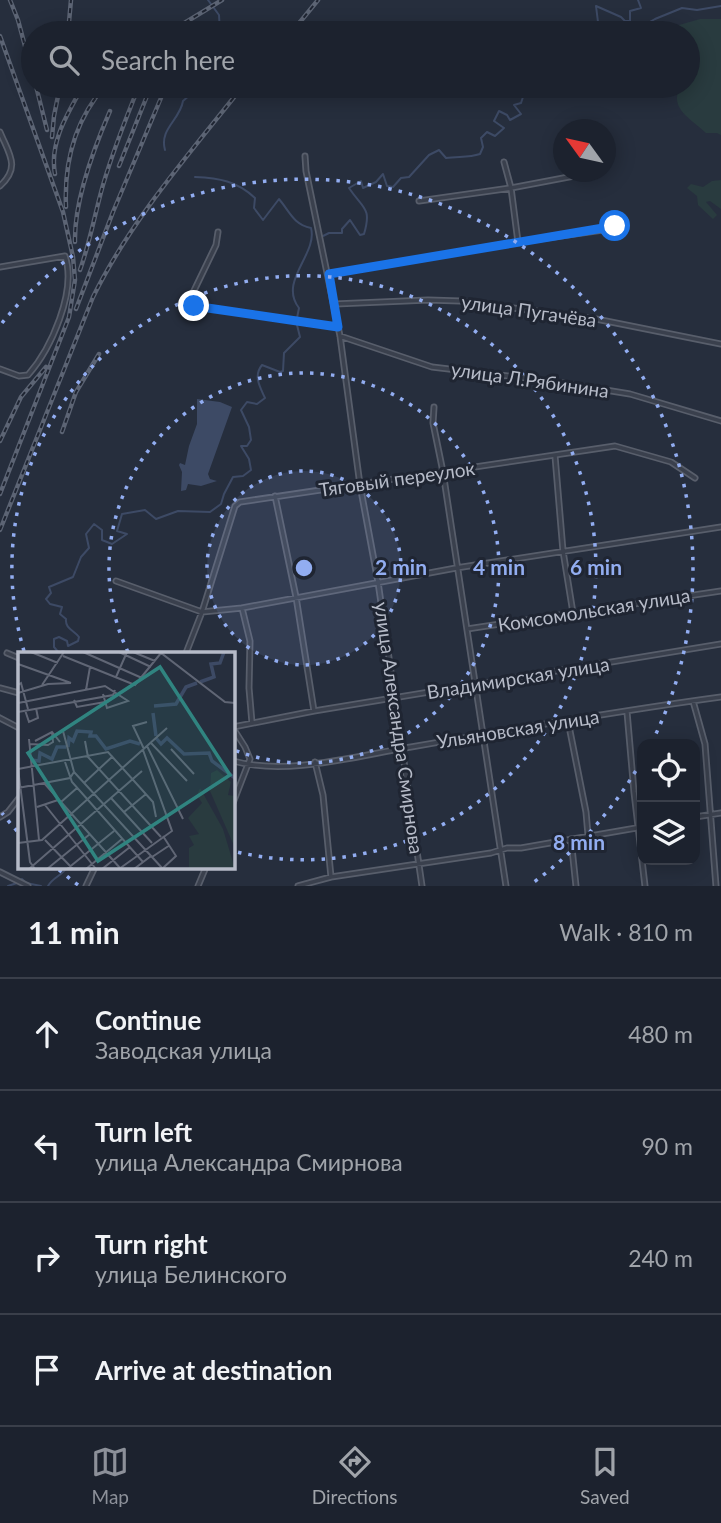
<!DOCTYPE html>
<html lang="en">
<head>
<meta charset="utf-8">
<style>
	:root { --surface:#1c222e; --page:#252a36; --text:#f1f3f6; --muted:#a0a4aa; --line:#3a3f4a; --accent:#8c9099 }
	body { margin:0; font-family:Lato,sans-serif; background:var(--page); color:var(--text) }
	.controls { position:absolute; right:21px; bottom:21px; display:grid; overflow:hidden; border-radius:14px; box-shadow:0 4px 18px #0003 }
	.controls button { width:63px; height:63px; display:grid; place-items:center; padding:0; border:0; border-bottom:2px solid var(--line); background:var(--surface); color:var(--text); font:35px sans-serif }
	.compass { position:absolute; left:553px; top:119px; width:63px; height:63px; border-radius:50%; background:var(--surface); box-shadow:0 4px 18px #0003; rotate:303deg }
	.stop { position:absolute; width:21px; height:21px; margin:-16px; border:5px solid #1a73e8; border-radius:50%; background:#fff }
	.stop.end { background:#1a73e8; border-color:#fff; box-shadow:0 2px 7px #0008 }
	.list { margin:0; padding:0; list-style:none }
	h2 { display:flex; justify-content:space-between; align-items:center; height:91px; margin:0; padding:0 28px; font-size:30px }
	h2 small { font-size:23px; font-weight:400; color:var(--muted) }
	.list li { display:grid; grid-template-columns:46px 1fr auto; gap:21px; align-items:center; box-sizing:border-box; height:112px; padding:0 28px; border-top:2px solid var(--line) }
	.list b { display:block; font-size:26px; white-space:nowrap }
	.list p { margin:0; font-size:23px; white-space:nowrap; color:var(--muted) }
	.list em { font-size:23px; font-style:normal; color:var(--muted) }
	.icon { flex:none; width:38px; height:38px; fill:none; stroke:currentColor; stroke-width:2; stroke-linecap:round; stroke-linejoin:round }
	.map { position:relative; flex:none; width:721px; height:886px; overflow:hidden }
	.search { position:absolute; background:var(--surface); box-shadow:0 4px 18px #0003; left:21px; right:21px; top:21px; height:77px; display:flex; align-items:center; gap:18px; box-sizing:border-box; padding:0 24px; border-radius:38px; color:var(--muted); font-size:26px }
	.sheet { height:539px; background:var(--surface) }
	nav { display:flex; justify-content:space-around; align-items:center; box-sizing:border-box; height:98px; border-top:2px solid var(--line); background:var(--surface); font-size:19px; color:var(--muted) }
	nav a { display:grid; justify-items:center; gap:4px }
	nav .on { color:var(--accent) }
	.map>svg:first-child { display:block }
</style>
</head>
<body>
<div class="map">
<svg width="721" height="886" viewBox="0 0 721 886">
	<rect width="100%" height="100%" fill="#262e3d"/>
	<path fill="#293b3f" d="M700,19H721V135L717,133H706C690,118 669,109 680,86H688V33H671L679,25Z
		M721,180V209L710,201L706,202L717,215L713,219L698,205L697,196L687,188L691,184L703,187L712,181Z"/>
	<path fill="#3d4a65" d="M197,399L220,402L232,407L208,474L210,479L217,481L201,486L188,484L186,490L181,491L182,472L179,465L180,463L185,465L189,446L197,424Z"/>
	<g fill="none" stroke-linecap="round" stroke-linejoin="round">
		<path stroke="#3d4a65" stroke-width="2" d="M208,0L219,15L220,33
			M591,28H595L599,30L596,6L621,17L625,21H630V11L641,8L638,0
			M630,33L655,19L682,8L697,10L721,6
			M521,86L528,90L530,86
			M165,150C159,129 180,120 183,101L191,94L195,86
			M195,177C219,178 237,181 255,198L254,208L263,220L279,199C290,212 293,224 311,228C318,254 278,281 299,308L297,318
			M323,236L329,233H342V229L350,220L360,235L364,234C372,207 363,209 349,188L361,181L363,188L376,182L383,174L387,186L393,187L401,178L409,177L429,155L439,150L446,158C458,156 468,158 480,154L483,147L481,138L487,132L495,136L504,128L494,121L499,111L507,115L510,120L521,114L514,105L521,103L524,94H516L513,86
			M67,653L63,651L59,653L54,647V639L59,637L67,641L68,646L78,641L79,637C74,630 65,629 66,619L60,614L62,607L50,604L46,599L51,593L49,587L73,577L81,557L89,548L86,534L94,524L102,530V540L112,544L127,534L117,531L122,514L145,510L156,519L178,511L210,512L221,504L224,494L233,477L243,476L251,470L249,459L241,446H247L251,440L249,427L241,410L247,402L257,404L265,398C260,387 253,376 262,365L280,372L283,371L284,353L300,337L297,325
			M22,879L26,883L41,886
			M8,886L17,883
			M48,886C53,877 62,876 67,867"/>
		<defs>
			<path id="street" d="M0,132C9,154 21,167 0,186
				M305,156L306,171L340,336L360,485L378,582L422,886
				M504,162L511,188L518,242
				M419,201L511,188L595,172
				M218,232L216,245L189,301L194,306L338,327
				M0,267L65,256C77,291 51,349 28,375L19,376L0,369
				M330,274L518,242L603,230L620,222
				M335,304L428,300L460,301L596,319L721,344
				M340,336L432,367L550,381L630,394L721,421
				M434,407L433,423L443,472L506,886
				M555,456L563,551L573,613
				M275,496L296,597L314,711
				M116,581L202,612L242,608L456,568L721,527
				M242,608L250,641L249,688L252,723
				M467,629L721,591
				M7,653L19,658
				M186,653L202,612L235,506L240,502L615,446L671,462L695,478
				M0,688L19,693
				M693,701L705,744L716,886
				M627,712L634,792L645,886
				M0,718L19,728
				M568,721L586,812L588,835
				M233,727L314,711L721,644
				M233,728L245,747L250,759L233,803
				M233,761C287,776 356,756 411,747C514,729 617,711 721,697
				M315,762L323,795L331,877
				M0,817L8,812L19,798
				M695,817L721,813
				M571,839L576,886
				M0,872L28,886
				M86,886L95,867
				M198,886L206,867
				M298,886L331,877L491,853L507,848H521L642,827"/>
		</defs>
		<use href="#street" stroke="#585e6b" stroke-width="7"/>
		<use href="#street" stroke="#3a404d" stroke-width="3.5"/>
		<defs>
			<path id="rail" d="M10,0L18,20L33,76
				M68,33L71,0
				M168,33L222,0
				M291,33L318,0
				M0,36L63,212L73,257L75,280L69,317L0,494
				M36,86L47,130
				M52,137L54,116L60,86
				M119,166L151,86
				M55,174C49,142 68,113 83,86
				M66,207C64,162 75,120 105,86
				M75,242C74,202 94,148 110,111
				M80,270C90,242 95,213 103,185C113,151 126,118 139,86
				M76,309L113,212L166,86
				M62,432L76,392L99,354
				M0,441L21,397L46,367
				M0,530L93,297C131,220 189,154 243,86"/>
		</defs>
		<use href="#rail" stroke="#5c6474" stroke-width="4.5"/>
		<use href="#rail" stroke="#1f2532" stroke-width="2" stroke-dasharray="5" stroke-linecap="butt"/>
	</g>
	<g fill="none" stroke-linecap="round" stroke-linejoin="round">
		<path stroke="#1a73e8" stroke-width="9" d="M194,306L338,327L329,274L615,226"/>
	</g>
	<circle cx="304" cy="568" r="97" fill="#92adf1" fill-opacity=".12"/>
	<g fill="none" stroke="#92adf1" stroke-width="3.5" stroke-dasharray="3.5 7">
		<circle cx="304" cy="568" r="97"/>
		<path d="M128 652A195 195 0 1 1 234 750"/>
		<path d="M24 651A292 292 0 1 1 233 851"/>
		<path d="M641 762A389 389 0 0 1 530 885M78 885A389 389 0 0 1 57 868M17 831A389 389 0 0 1 2 813M2 323A389 389 0 0 1 652 742"/>
	</g>
	<g text-anchor="middle" stroke-width="6" stroke-linejoin="round" paint-order="stroke">
		<g font-size="19" fill="#b6bbc8" stroke="#1f2532">
			<text transform="translate(529 311) rotate(8)" y="7">улица Пугачёва</text>
			<text transform="translate(530 380) rotate(8)" y="7">улица Л.Рябинина</text>
			<text transform="translate(397 479) rotate(-8)" y="7">Тяговый переулок</text>
			<text transform="translate(594 610) rotate(-9)" y="7">Комсомольская улица</text>
			<text transform="translate(518 678) rotate(-9)" y="7">Владимирская улица</text>
			<text transform="translate(399 728) rotate(82)" y="7">улица Александра Смирнова</text>
			<text transform="translate(518 729) rotate(-9)" y="7">Ульяновская улица</text>
		</g>
	</g>
	<g transform="translate(18 652)">
		<rect width="217" height="217" fill="#262e3d"/>
		<path d="M199,118L213,130L210,143L217,144V196L192,139L193,121ZM182,136L205,177L217,217H171V196L176,193L171,184L181,182L170,166L184,151L179,143Z" fill="#293b3f"/>
		<path fill="none" stroke="#3d4a65" stroke-width="3.5" d="M182,30L196,25L193,12L202,11L206,0M136,54L158,52L168,35L179,31M135,61L138,84M138,86L143,92L149,86L166,102L191,101L194,109L217,126M50,95L51,86L55,89L59,79L73,80L72,84H78L88,97L112,89L122,92M13,108L21,109L22,101L34,107L39,95H48"/>
		<path fill="none" stroke="#606675" stroke-width="2" d="M13,0L40,11M65,0L124,26M101,0L133,15M115,0L137,9M45,4L117,33L143,1L207,50L217,51M0,12L53,31M98,25L109,0M0,33L3,31L10,57M24,33L46,0M68,38L72,15M0,41L30,32L53,31M56,48L59,55L87,50M0,51L87,34L110,49L89,56L85,42M7,58L11,70L20,66L18,56M0,60L95,43L97,38M45,79L56,120L145,217M11,87L21,188M17,89L34,80L42,90M67,89L70,105L143,185M133,91L169,129M11,92L30,93L35,90L34,80M129,94L165,167M126,97L115,74L129,70M153,97L176,122M47,110L54,130L125,210M0,117L90,100L135,150L138,165M0,117L12,210L17,217M26,131L102,216M66,131L95,104M0,136L52,126L56,120M93,146L134,191M43,150L59,136M27,153L78,217M19,155L40,148M106,160L128,142M27,188L55,217M0,191L24,188L149,76M134,205L152,193M145,216L158,204L145,184M11,217L124,119M29,217L72,182M49,217L96,179M68,217L104,187M84,217L112,195M101,217L154,179L125,98M116,217L133,204"/>
		<path fill="#308480" fill-opacity="0.15" stroke="#308480" stroke-width="3.5" d="M142,15L212,123L80,209L10,101Z"/>
		<rect width="217" height="217" fill="none" stroke="#b6bbc8" stroke-width="3.5"/>
	</g>
	<circle cx="304" cy="568" r="10" fill="#92adf1" stroke="#1f2532" stroke-width="3.5"/>
	<g font-size="21" text-anchor="middle" font-weight="bold" fill="#92adf1" stroke="#1f2532" stroke-width="6" stroke-linejoin="round" paint-order="stroke">
		<text x="401" y="575">2 min</text>
		<text x="499" y="575">4 min</text>
		<text x="596" y="575">6 min</text>
		<text x="579" y="850">8 min</text>
	</g>
</svg>
<div class="controls">
<button><svg class="icon" aria-label="locate" viewBox="0 0 24 24"><circle cx="12" cy="12" r="6"/><path d="M12 2v4M12 18v4M2 12h4M18 12h4"/></svg></button>
<button><svg class="icon" aria-label="layers" viewBox="0 0 24 24"><path d="M12 4l9 5-9 5-9-5zM3 14l9 5 9-5"/></svg></button>
</div>
<svg class="compass" viewBox="-18 -18 36 36"><path d="M0-13l5 13h-10z" fill="#e53935"/><path d="M0 13l5-13h-10z" fill="#a0a4aa"/></svg>
<div class="stop" style="left:615px;top:226px"></div>
<div class="stop end" style="left:194px;top:306px"></div>
<div class="search"><svg class="icon" aria-label="search" viewBox="0 0 24 24"><circle cx="10" cy="10" r="6"/><path d="M15 15l6 6"/></svg>Search here</div>
</div>
<section class="sheet">
<h2>11 min<small>Walk · 810 m</small></h2>
<ul class="list">
<li><svg class="icon" aria-label="ahead" viewBox="0 0 24 24"><path d="M12 20V5M6 11l6-6 6 6"/></svg><div><b>Continue</b><p>Заводская улица</p></div><em>480 m</em></li>
<li><svg class="icon" aria-label="left" viewBox="0 0 24 24"><path d="M17 20v-9H6M10 6l-5 5 5 5"/></svg><div><b>Turn left</b><p>улица Александра Смирнова</p></div><em>90 m</em></li>
<li><svg class="icon" aria-label="right" viewBox="0 0 24 24"><path d="M7 20v-9h11M14 6l5 5-5 5"/></svg><div><b>Turn right</b><p>улица Белинского</p></div><em>240 m</em></li>
<li><svg class="icon" aria-label="arrive" viewBox="0 0 24 24"><path d="M6 21V4h12l-3 4 3 4H6"/></svg><div><b>Arrive at destination</b></div></li>
</ul>
</section>
<nav>
<a class="on"><svg class="icon" aria-label="map" viewBox="0 0 24 24"><path d="M3 6l6-2 6 2 6-2v14l-6 2-6-2-6 2zM9 4v14M15 6v14"/></svg>Map</a>
<a><svg class="icon" aria-label="directions" viewBox="0 0 24 24"><path d="M12 3l9 9-9 9-9-9zM9 14v-3h6M13 9l2 2-2 2"/></svg>Directions</a>
<a><svg class="icon" aria-label="saved" viewBox="0 0 24 24"><path d="M7 4h10v16l-5-4-5 4z"/></svg>Saved</a>
</nav>
</body>
</html>
